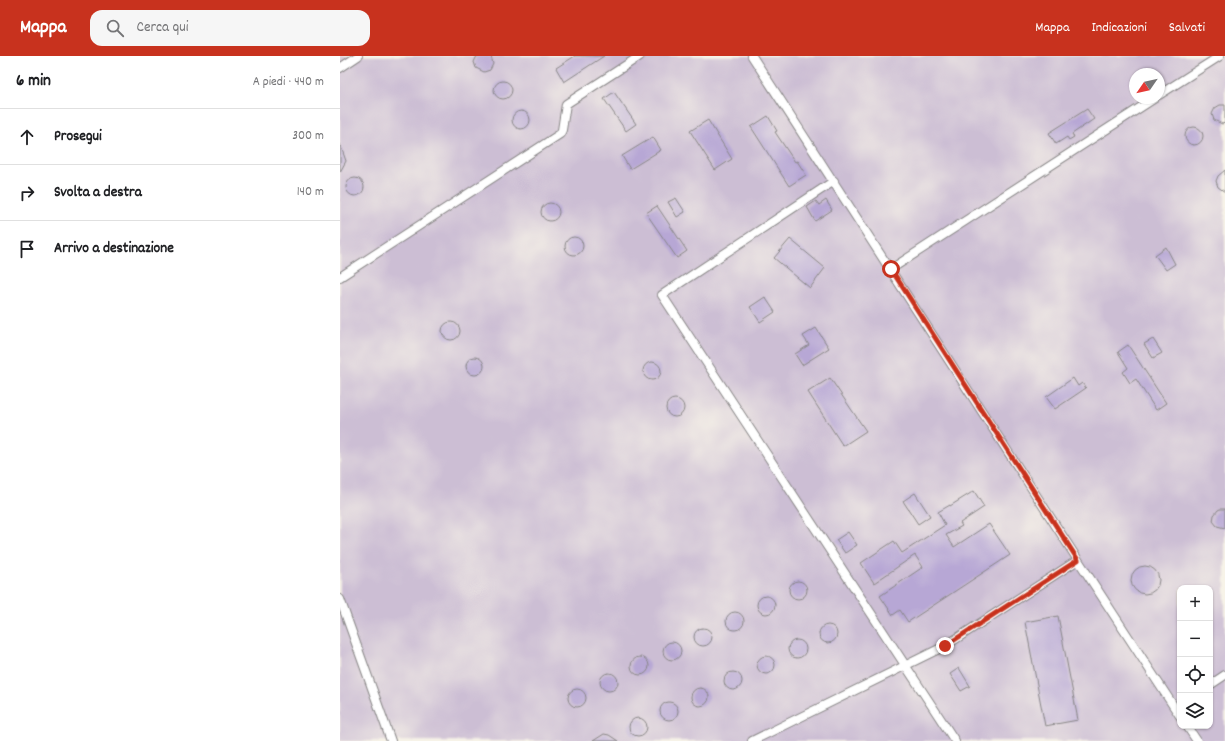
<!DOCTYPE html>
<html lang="it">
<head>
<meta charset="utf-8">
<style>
	:root { --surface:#fff; --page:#f6f6f6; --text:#202124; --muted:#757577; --line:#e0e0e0; --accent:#c8321e }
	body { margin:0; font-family:Dekko,sans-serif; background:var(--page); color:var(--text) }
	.controls { position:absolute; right:12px; bottom:12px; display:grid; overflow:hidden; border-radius:8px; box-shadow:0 1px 3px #0004 }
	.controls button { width:36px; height:36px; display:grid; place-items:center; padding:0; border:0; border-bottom:1px solid var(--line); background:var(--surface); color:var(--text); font:20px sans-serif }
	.compass { position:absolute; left:789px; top:12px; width:36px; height:36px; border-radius:50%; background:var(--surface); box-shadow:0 1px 3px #0004; rotate:236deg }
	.stop { position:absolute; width:12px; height:12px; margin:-9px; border:3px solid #c8321e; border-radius:50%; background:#fff }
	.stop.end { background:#c8321e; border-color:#fff; box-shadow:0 1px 4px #0008 }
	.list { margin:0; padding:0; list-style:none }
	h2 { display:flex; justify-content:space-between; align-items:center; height:52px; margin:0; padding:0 16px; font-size:17px }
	h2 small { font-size:13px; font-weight:400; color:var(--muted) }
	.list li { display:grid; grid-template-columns:26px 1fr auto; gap:12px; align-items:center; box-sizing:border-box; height:56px; padding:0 16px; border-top:1px solid var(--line) }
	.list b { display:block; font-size:15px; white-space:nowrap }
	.list em { font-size:13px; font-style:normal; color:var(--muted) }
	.icon { flex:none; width:22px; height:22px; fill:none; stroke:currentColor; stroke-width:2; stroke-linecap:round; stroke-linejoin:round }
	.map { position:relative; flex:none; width:885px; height:685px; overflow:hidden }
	header { display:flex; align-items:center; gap:24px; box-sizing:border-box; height:56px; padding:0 20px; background:var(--accent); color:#fff }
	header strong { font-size:19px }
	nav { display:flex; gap:22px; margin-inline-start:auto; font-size:14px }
	.search { width:280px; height:36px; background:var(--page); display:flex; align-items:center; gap:10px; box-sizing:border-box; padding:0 14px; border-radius:12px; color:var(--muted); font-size:15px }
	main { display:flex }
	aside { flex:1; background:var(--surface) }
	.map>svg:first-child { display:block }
</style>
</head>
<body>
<header>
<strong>Mappa</strong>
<div class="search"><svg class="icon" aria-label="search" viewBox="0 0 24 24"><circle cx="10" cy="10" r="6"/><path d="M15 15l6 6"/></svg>Cerca qui</div>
<nav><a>Mappa</a><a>Indicazioni</a><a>Salvati</a></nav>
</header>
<main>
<aside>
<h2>6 min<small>A piedi · 440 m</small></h2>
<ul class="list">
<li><svg class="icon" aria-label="ahead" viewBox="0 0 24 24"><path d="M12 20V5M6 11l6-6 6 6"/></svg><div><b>Prosegui</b></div><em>300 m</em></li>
<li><svg class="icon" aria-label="right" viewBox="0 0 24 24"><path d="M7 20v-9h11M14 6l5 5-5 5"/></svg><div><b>Svolta a destra</b></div><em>140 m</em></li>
<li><svg class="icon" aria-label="arrive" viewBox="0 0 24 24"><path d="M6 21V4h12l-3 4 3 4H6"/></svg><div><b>Arrivo a destinazione</b></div></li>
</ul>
</aside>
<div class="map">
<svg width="885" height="685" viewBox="0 0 885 685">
	<rect width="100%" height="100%" fill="#f7f3e8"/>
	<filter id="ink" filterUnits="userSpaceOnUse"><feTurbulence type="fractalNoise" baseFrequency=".025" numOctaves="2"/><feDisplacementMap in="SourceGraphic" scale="8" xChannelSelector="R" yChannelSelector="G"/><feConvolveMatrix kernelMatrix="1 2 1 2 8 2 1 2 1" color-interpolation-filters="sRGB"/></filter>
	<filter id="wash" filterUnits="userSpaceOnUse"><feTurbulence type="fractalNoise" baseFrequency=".012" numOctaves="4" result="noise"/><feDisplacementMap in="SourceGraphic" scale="16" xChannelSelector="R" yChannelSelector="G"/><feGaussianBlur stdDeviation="0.9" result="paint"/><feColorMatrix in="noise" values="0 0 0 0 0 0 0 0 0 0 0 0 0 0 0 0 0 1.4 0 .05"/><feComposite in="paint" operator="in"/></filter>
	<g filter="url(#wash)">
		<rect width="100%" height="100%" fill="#efe9d2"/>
		<path fill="#ccbed4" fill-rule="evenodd" d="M0,0H885V685H0ZM795,18H819V42H795ZM840,532H870V670H840Z"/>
		<g id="blocks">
			<path fill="#b7a7d5" d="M137,0H151L153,8L150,14L144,16L136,12L134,6Z
				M235,0H264L224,26L216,12Z
				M154 34a9 9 0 1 1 18 0a9 9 0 1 1-18 0Z
				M274,36L296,68L286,75L264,43Z
				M880,49H885V67L882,68L874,64L872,58L875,52Z
				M747,53L754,63L732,78L734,81L729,84L727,81L716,88L709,77Z
				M172 64a9 9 0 1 1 18 0a9 9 0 1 1-18 0Z
				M428,60L437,75L435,76L455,106L457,105L466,119L449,130L411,71Z
				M368,64L392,103L375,114L350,75Z
				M845 80a9 9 0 1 1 18 0a9 9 0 1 1-18 0Z
				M313,81L321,94L290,113L282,100Z
				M0,88L6,105L0,116Z
				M885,114V136L878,131L876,125L878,120Z
				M6 131a9 9 0 1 1 18 0a9 9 0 1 1-18 0Z
				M336,142L345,156L337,161L328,146Z
				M486,144L492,154L475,165L467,151L476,145L479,149Z
				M201 156a9 9 0 1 1 18 0a9 9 0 1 1-18 0Z
				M317,150L347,195L337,202L306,157Z
				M225 190a9 9 0 1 1 18 0a9 9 0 1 1-18 0Z
				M450,183L485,212L470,232L434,202Z
				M826,191L835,208L826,214L815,199Z
				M425,241L435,256L420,266L410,251Z
				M102 275a9 9 0 1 1 18 0a9 9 0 1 1-18 0Z
				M476,272L489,292L462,309L455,298L469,289L463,280Z
				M813,283L822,297L813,302L804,288Z
				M788,289L826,347L816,354L796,323L790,327L783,316L788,312L778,296Z
				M126 310a9 9 0 1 1 18 0a9 9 0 1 1-18 0Z
				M303 315a9 9 0 1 1 18 0a9 9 0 1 1-18 0Z
				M490,322L526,375L503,390L468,336Z
				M733,322L738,330L742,327L746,332L715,353L706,341Z
				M326 352a9 9 0 1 1 18 0a9 9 0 1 1-18 0Z
				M634,435L644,451L620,467L622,470L606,479L614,491L649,468L670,499L568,566L560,554L553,559L540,540L583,511L575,499L534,527L521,507L554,485L562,497L605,469L598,456L610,449V450Z
				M575,437L590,460L578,468L563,445Z
				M880,453H885V472L877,470L873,465L874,459L878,454Z
				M508,476L517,489L505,497L496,484Z
				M791 524a14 14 0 1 1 28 0a14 14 0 1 1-28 0Z
				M449 534a9 9 0 1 1 18 0a9 9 0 1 1-18 0Z
				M417 549a9 9 0 1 1 18 0a9 9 0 1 1-18 0Z
				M386 565a9 9 0 1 1 18 0a9 9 0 1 1-18 0Z
				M718,560L738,664L705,670L685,566Z
				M479 578a9 9 0 1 1 18 0a9 9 0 1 1-18 0Z
				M354 581a9 9 0 1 1 18 0a9 9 0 1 1-18 0Z
				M448 593a9 9 0 1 1 18 0a9 9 0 1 1-18 0Z
				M323 595a9 9 0 1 1 18 0a9 9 0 1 1-18 0Z
				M417 609a9 9 0 1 1 18 0a9 9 0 1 1-18 0Z
				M291 610a9 9 0 1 1 18 0a9 9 0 1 1-18 0Z
				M619,612L630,630L621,635L610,618Z
				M384 625a9 9 0 1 1 18 0a9 9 0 1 1-18 0Z
				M260 626a9 9 0 1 1 18 0a9 9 0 1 1-18 0Z
				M351 641a9 9 0 1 1 18 0a9 9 0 1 1-18 0Z
				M228 642a9 9 0 1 1 18 0a9 9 0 1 1-18 0Z
				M320 655a9 9 0 1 1 18 0a9 9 0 1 1-18 0Z
				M289 671a9 9 0 1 1 18 0a9 9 0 1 1-18 0Z
				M264,678L269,679L278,685H253Z"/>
		</g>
	</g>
	<g filter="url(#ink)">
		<use href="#blocks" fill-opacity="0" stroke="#888686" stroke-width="1"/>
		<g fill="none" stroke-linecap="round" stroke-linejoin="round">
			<defs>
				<path id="minor" d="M412,0L738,504L840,660
					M0,12L18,0
					M819,39L880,0
					M494,125L322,239L615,685
					M551,213L815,42
					M0,221L220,78L222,74L226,48L300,0
					M0,543L51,685
					M870,629L885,619
					M847,670L857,685
					M412,685L605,590L738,504"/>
			</defs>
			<use href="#minor" stroke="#888686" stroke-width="10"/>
			<use href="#minor" stroke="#fff" stroke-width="8"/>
		</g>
	</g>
	<g fill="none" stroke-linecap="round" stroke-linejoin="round" filter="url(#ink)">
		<path stroke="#c8321e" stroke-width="5" d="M551,213L738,504L605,590"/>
	</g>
</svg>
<div class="controls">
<button>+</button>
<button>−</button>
<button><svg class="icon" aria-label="locate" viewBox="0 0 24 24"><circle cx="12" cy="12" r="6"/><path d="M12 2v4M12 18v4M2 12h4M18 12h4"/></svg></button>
<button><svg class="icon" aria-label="layers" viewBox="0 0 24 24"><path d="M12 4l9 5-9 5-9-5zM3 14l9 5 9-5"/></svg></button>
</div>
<svg class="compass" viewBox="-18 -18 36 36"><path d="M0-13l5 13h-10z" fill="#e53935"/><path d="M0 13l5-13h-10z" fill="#757577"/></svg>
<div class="stop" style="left:551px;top:213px"></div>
<div class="stop end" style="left:605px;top:590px"></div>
</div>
</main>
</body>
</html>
